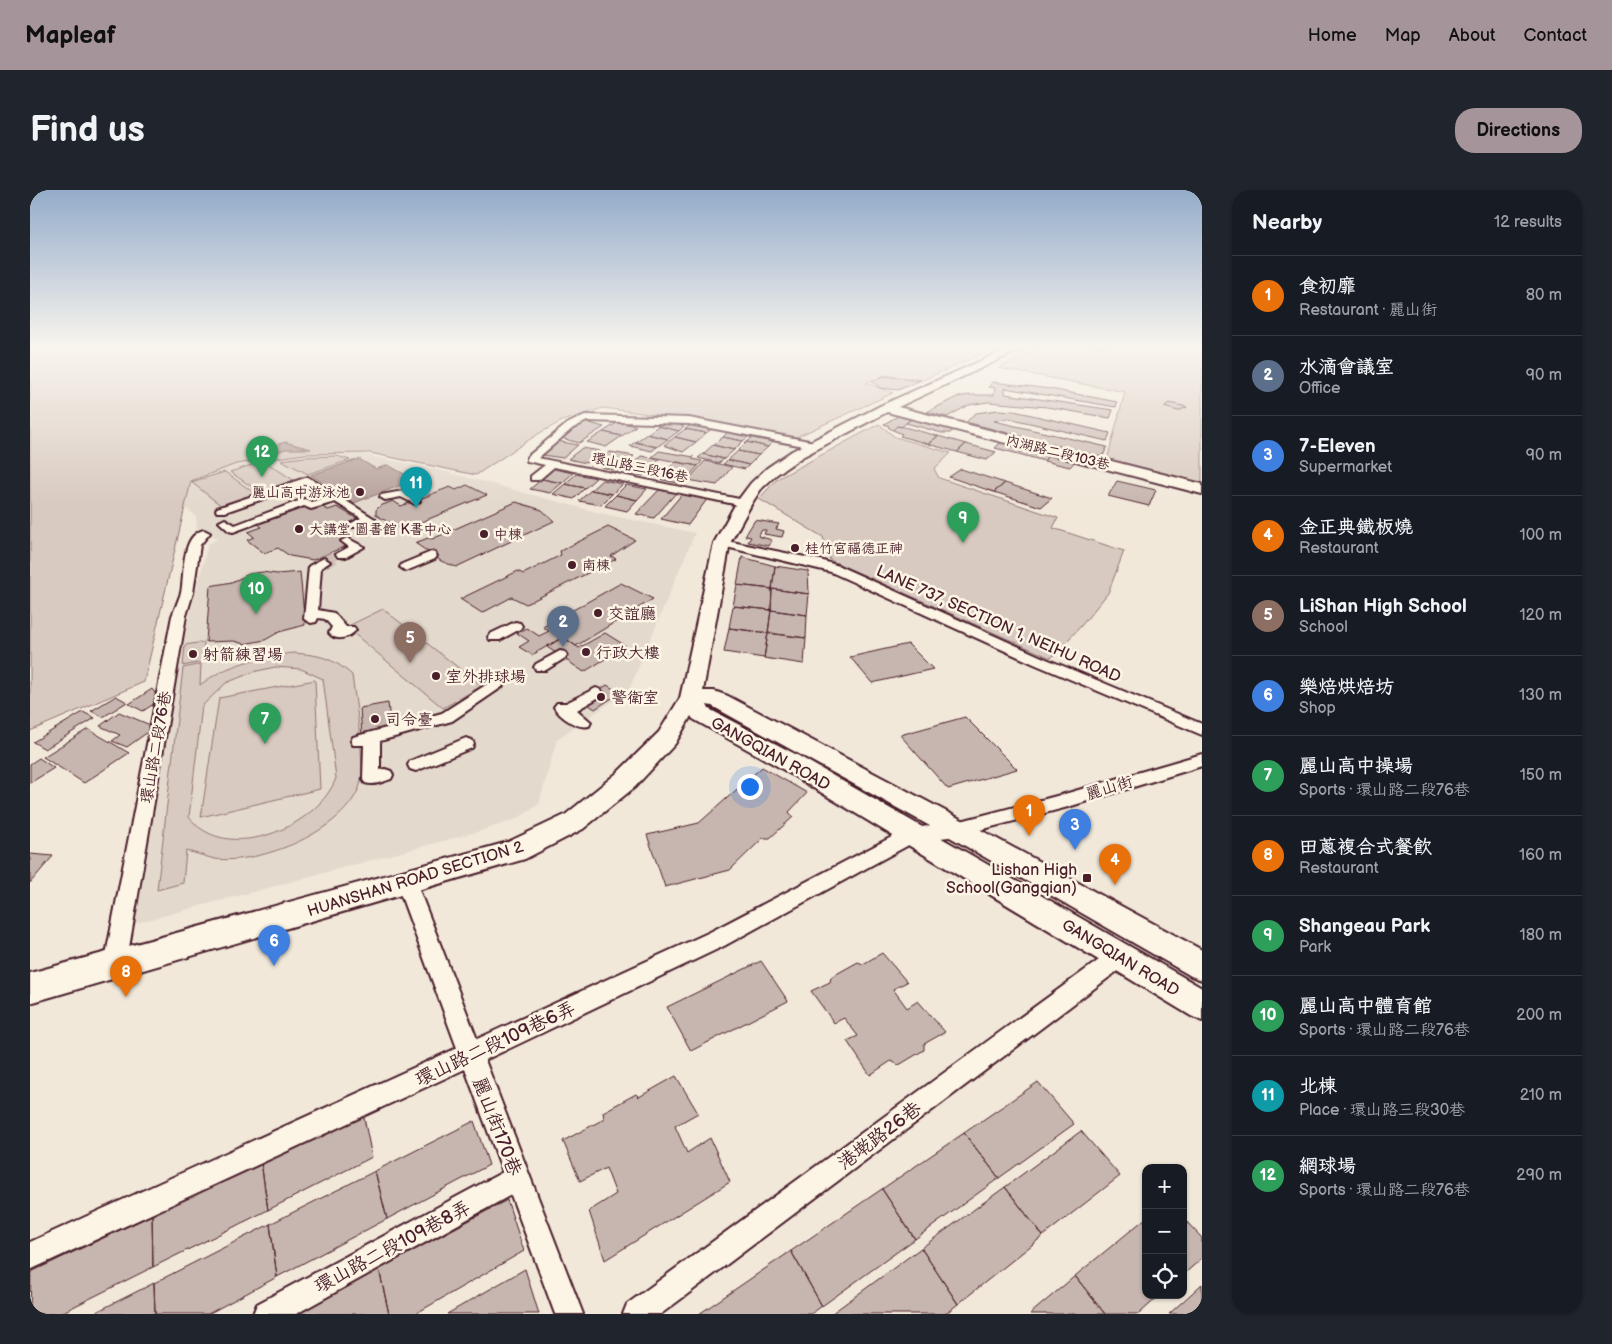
<!DOCTYPE html>
<html lang="en">
<head>
<meta charset="utf-8">
<style>
	:root { --surface:#171b24; --page:#20242c; --text:#f1f3f6; --muted:#9ea1a6; --line:#363941; --accent:#a6949b }
	body { margin:0; font-family:"Balsamiq Sans","LXGW WenKai TC",sans-serif; background:var(--page); color:var(--text) }
	.controls { position:absolute; right:15px; bottom:15px; display:grid; overflow:hidden; border-radius:10px; box-shadow:0 1px 4px #0004 }
	.controls button { width:45px; height:45px; display:grid; place-items:center; padding:0; border:0; border-bottom:1px solid var(--line); background:var(--surface); color:var(--text); font:25px sans-serif }
	.you { position:absolute; left:719px; top:596px; width:18px; height:18px; margin:-12px; border:4px solid #fff; border-radius:50%; background:#1a73e8; box-shadow:0 0 0 8px #1a73e833 }
	.badge { display:grid; place-items:center; width:32px; height:32px; border-radius:50%; background:var(--accent); color:#fff; font-size:16px; font-weight:700 }
	.pin { position:absolute; translate:-50% -41px; filter:drop-shadow(0 1px 2px #0008) }
	.pin::after { content:''; position:absolute; top:26px; width:18px; height:15px; background:inherit; clip-path:polygon(0 0,100% 0,50% 100%) }
	.list { margin:0; padding:0; list-style:none }
	h2 { display:flex; justify-content:space-between; align-items:center; height:65px; margin:0; padding:0 20px; font-size:21px }
	h2 small { font-size:16px; font-weight:400; color:var(--muted) }
	.list li { display:grid; grid-template-columns:32px 1fr auto; gap:15px; align-items:center; box-sizing:border-box; height:80px; padding:0 20px; border-top:1px solid var(--line) }
	.list b { display:block; font-size:19px; white-space:nowrap }
	.list p { margin:0; font-size:16px; white-space:nowrap; color:var(--muted) }
	.list em { font-size:16px; font-style:normal; color:var(--muted) }
	.icon { flex:none; width:28px; height:28px; fill:none; stroke:currentColor; stroke-width:2; stroke-linecap:round; stroke-linejoin:round }
	.map { position:relative; flex:none; width:1172px; height:1124px; overflow:hidden; border-radius:20px }
	header { display:flex; align-items:center; gap:30px; box-sizing:border-box; height:70px; padding:0 25px; background:var(--accent); color:#111 }
	header strong { font-size:24px }
	nav { display:flex; gap:28px; margin-inline-start:auto; font-size:18px }
	.intro { display:flex; align-items:center; justify-content:space-between; box-sizing:border-box; height:120px; padding:0 30px }
	h1 { margin:0; font-size:35px }
	.button { padding:12px 22px; border-radius:20px; background:var(--accent); color:#111; font-size:18px; font-weight:700 }
	main { display:flex; gap:30px; padding:0 30px }
	aside { flex:1; background:var(--surface); border-radius:20px; box-shadow:0 1px 4px #0004 }
	.map>svg:first-child { display:block }
</style>
</head>
<body>
<header>
<strong>Mapleaf</strong>
<nav><a>Home</a><a>Map</a><a>About</a><a>Contact</a></nav>
</header>
<div class="intro"><h1>Find us</h1><a class="button">Directions</a></div>
<main>
<div class="map">
<svg width="1172" height="1124" viewBox="0 0 1172 1124">
	<rect width="100%" height="100%" fill="#f1e8da"/>
	<filter id="ink" filterUnits="userSpaceOnUse"><feTurbulence type="fractalNoise" baseFrequency=".02" numOctaves="2"/><feDisplacementMap in="SourceGraphic" scale="10" xChannelSelector="R" yChannelSelector="G"/><feConvolveMatrix kernelMatrix="1 2 1 2 8 2 1 2 1" color-interpolation-filters="sRGB"/></filter>
	<g filter="url(#ink)">
		<path fill="#e4d9cd" d="M277,247L345,267L405,279L570,323L665,343L599,500L527,549L509,614L487,629L454,640L103,734L154,447L178,354L189,348L167,341L166,326L147,311L134,293Z"/>
		<path fill="#d8cac0" stroke="#917476" fill-rule="evenodd" d="M0,156H970L893,190L855,185L836,193L863,203L764,248L658,229L573,218L532,231L508,244L446,285L340,263L275,264L206,274L161,291L114,492L0,541Z
			M1014,156H1172V295L1077,270L1095,202L968,178Z
			M849,234L865,247L921,263L904,279L909,288L1028,328L1023,338L1094,361L1078,403L1051,436L1021,468L800,370L793,347L729,309L747,289Z
			M307,266L320,270L278,284L251,270L275,267Z
			M234,271L265,291L231,303L200,282Z
			M195,282L227,305L193,317L161,292Z
			M353,419L452,496L413,518L316,437Z
			M174,452L172,472L153,476L155,455Z
			M263,463C289,465 302,467 322,485C325,508 336,576 330,595C315,641 230,675 185,669C176,667 166,663 156,661L153,693L127,700L153,478L171,474L170,495C197,474 230,467 263,463ZM245,477L271,479L293,489L306,588C290,632 215,667 173,640C167,637 163,631 159,627L172,516L196,493L223,482Z
			M285,490L290,599L171,627L189,508Z"/>
		<path fill="#b6a19c" stroke="#8b6d6f" d="M255,252L281,259H255L241,265L219,269L220,263Z
			M329,269L346,279L358,275L385,290L324,313L281,285Z"/>
		<path fill="#c7b6af" stroke="#4a1f2b" d="M854,186L883,190H891L868,200L850,198L842,191Z
			M962,192L1021,199L1087,212L1086,217L975,198V204L1083,220L1080,228L1017,217L958,212L939,215L917,227L897,222L927,207L939,205H964L965,198L959,197Z
			M1139,213L1157,217L1148,221L1134,217Z
			M968,220L984,221L1080,243L1077,251L978,228L964,231L1077,257L1072,268L936,232L946,223Z
			M875,224L884,227L871,237L867,236L863,240L858,237L859,236L854,234L868,226L872,227Z
			M884,227L926,238L920,243H912L876,233Z
			M556,232L574,237L549,253L531,248Z
			M588,232L606,236L592,246L573,242Z
			M634,232L654,236L649,241L628,236Z
			M661,235L682,239L676,243L655,239Z
			M628,236L649,241L638,249L617,244Z
			M867,236L874,237L908,246L898,254L870,246L872,244L863,240Z
			M655,239L676,243L666,252L645,247Z
			M573,242L592,246L576,257L557,252Z
			M698,242L718,247L713,251L693,247Z
			M617,244L638,249L627,257L605,252Z
			M908,246L936,254L927,262L898,254Z
			M645,247L666,252L653,262L634,255Z
			M693,247L713,251L704,260L683,255Z
			M722,248L743,252L738,257L717,252Z
			M973,250L997,256L989,264L965,258Z
			M527,251L548,255L533,268L512,265Z
			M605,252L627,257L622,261L600,256Z
			M717,252L738,257L729,265L708,261Z
			M936,254L966,262L957,270L927,262Z
			M683,255L704,260L694,269L673,264Z
			M997,256L1021,262L1014,271L989,264Z
			M552,258L570,261L556,273L538,269Z
			M629,261L664,267L662,269L672,271L668,276L622,267Z
			M708,261L729,265L719,275L698,270Z
			M580,262L604,266L589,281L571,277L580,269L574,267Z
			M1021,262L1047,269L1040,277L1014,271Z
			M673,264L694,269L689,273L668,268Z
			M611,266L630,269L613,286L594,282Z
			M698,270L719,275L715,279L693,274Z
			M675,271L702,277L687,295L658,290Z
			M645,272L668,276L652,294L629,289Z
			M524,279L543,283L532,293L512,289Z
			M931,279L975,293L964,302L919,287Z
			M546,284L566,288L555,298L535,294Z
			M512,289L532,293L520,303L500,299Z
			M572,290L593,294L582,304L561,300Z
			M1087,291L1126,300L1119,316L1078,306Z
			M975,293L1022,308L1011,317L964,302Z
			M535,294L555,298L544,309L523,304Z
			M437,295L457,305L372,340L346,325V320L350,316L363,311L371,316L420,297L426,300Z
			M596,295L617,299L607,310L586,305Z
			M561,300L582,304L571,315L549,311Z
			M629,300L646,303L624,328L606,324Z
			M653,303L678,308L658,335L631,329Z
			M586,305L607,310L597,321L575,316Z
			M486,312L512,320L524,331L426,377L411,371L385,353L398,348L402,349Z
			M271,315L279,320L291,316L298,320L307,317L326,328V330L309,336L318,343L316,356L283,370L260,366L248,358L234,363L217,350L224,347L218,342L232,337L225,332Z
			M725,330L749,334L746,339L754,341L752,347L734,344L736,340H732L728,346L742,350L739,356L718,352L721,347L715,346Z
			M578,337L605,350L581,366L586,369L496,414L482,407L452,423L430,409L488,381L493,384L531,365L530,361Z
			M712,367L745,376L742,399L707,395Z
			M745,376L778,381L779,404L742,399Z
			M232,382L247,384L270,382L275,435L249,442L235,450L214,454L204,451L176,452L180,396L202,392L219,384Z
			M591,393L623,409L546,456L533,447L502,465L489,457L499,451L487,443L497,438L509,446L519,441L513,437Z
			M707,395L742,399L741,420L703,416Z
			M742,399L779,404L777,425L741,420Z
			M703,416L741,420L738,443L699,438Z
			M741,420L777,425L776,448L738,443Z
			M699,438L738,443L734,468L694,462Z
			M575,443L596,456L554,482L517,457L533,447L549,458Z
			M738,443L776,448L774,474L734,468Z
			M878,454L903,479L842,493L820,467Z
			M577,495L590,503L565,519L553,511Z
			M122,499L130,510L113,521L99,514Z
			M86,506L97,512L73,527L61,521Z
			M358,513L361,540L332,546L330,518Z
			M53,522L65,528L15,559L3,552Z
			M89,522L125,537L97,557L82,551L90,545L70,536Z
			M935,527L987,579L918,599L870,545Z
			M58,539L99,563L54,593L13,567Z
			M9,568L24,578L0,593V574Z
			M732,577L777,603L759,622L763,627L740,648H733L700,680L635,697L617,645L669,633Z
			M0,664L23,666L0,693Z
			M852,763L877,792L863,799L877,818L888,811L915,842L894,854V860L869,875L861,871L840,885L817,851L828,846L814,828L804,833L781,801L800,792L801,787L828,772L833,774Z
			M731,771L758,811L661,861L637,817Z
			M646,886L668,923L645,936L657,963L680,948L700,992L575,1070L559,1021L586,1004L576,978L550,991L533,951L574,929L573,922L606,904L609,907Z
			M1008,892L1044,934L969,988L934,943Z
			M333,923L342,967L238,1020L231,972Z
			M444,931L459,975L357,1029L345,981Z
			M1051,941L1090,986L1013,1046L975,997Z
			M934,943L969,988L885,1049L852,999Z
			M231,972L238,1020L123,1077L122,1025Z
			M345,981L357,1029L247,1087L240,1034Z
			M975,997L1013,1046L928,1114L891,1058Z
			M852,999L885,1049L792,1116L761,1061Z
			M477,1010L494,1061L385,1124H359L349,1079Z
			M122,1025L123,1077L29,1124H0L1,1082Z
			M1116,1028V1105H1130L1109,1124H1075L1045,1086Z
			M1153,1028L1172,1048V1068L1153,1085Z
			M240,1034L247,1087L178,1124H125L124,1093Z
			M891,1058L928,1114L915,1124H801Z
			M761,1061L792,1116L781,1124H669Z
			M349,1079L359,1124H267Z
			M495,1079L509,1124H417Z
			M1045,1086L1075,1124H1000Z
			M124,1093L125,1124H62Z
			M1172,1094V1124H1139Z"/>
		<g fill="none" stroke-linecap="round" stroke-linejoin="round">
			<path stroke="#d0c0b7" stroke-width="12" stroke-dasharray="12 6" stroke-linecap="butt" d="M294,372L312,364"/>
			<defs>
				<path id="street" d="M555,225L659,228L784,252L789,255L784,258L659,234L557,231L543,238L508,268L714,310L719,313L714,316L524,277L509,290H501V286L515,275L497,271V267L537,234Z
					M278,287L345,329L328,337H320L318,335L331,328L305,312L281,319L274,316L203,342L199,341L189,332L195,329L205,335L271,310L275,309L282,312L297,307L277,294L195,322H187L186,320L187,318Z
					M373,301L390,311L385,314L371,307L355,310L350,307L351,305Z
					M174,340L180,343L170,355L163,403L156,426L96,775L92,782L85,785L78,782L74,775L142,426C145,419 148,411 151,403C155,385 150,345 174,340Z
					M317,348L334,357L316,367H308L306,364L319,357L311,351Z
					M692,350L790,370L809,376L1014,468L1172,534V545L1004,474L801,382L688,355L686,353Z
					M401,362L405,363L407,366L405,369L376,381L370,377L372,374Z
					M294,368L300,372L291,378L288,420L304,423L316,437H324L326,440C319,448 306,452 299,443L302,437L295,429L288,428L286,432L281,433L274,429L279,376Z
					M485,432L490,433L492,436L490,439L470,450H460L458,447L460,444Z
					M530,461L535,462L537,465L535,468L516,480H506L504,477L506,474Z
					M467,489L472,491L474,494L472,497L422,531L350,551V580L355,579L361,581L363,585L361,589C352,592 344,596 335,593L333,589L334,555H323L321,551L323,547L412,523L462,491Z
					M566,498L571,500L573,503L571,506L547,520L561,532L559,536C547,539 530,527 524,517L527,513H536Z
					M436,548L442,550L444,554L442,558L386,581L380,579L378,575L380,571Z
					M1172,564V576L1038,617L927,646L886,651L694,756L455,870L553,1124H525L481,1005L266,1124H223L227,1114L473,982L435,879L0,1080V1052L427,858L366,692L369,686L376,684L383,686L386,692L447,849L680,742L877,639L927,632L1038,603Z
					M1091,756L1098,759L1101,766L1098,773L631,1124H593L597,1114L1084,759Z"/>
				<path id="secondary" d="M984,156H998L868,217L1172,294V304L857,222L772,267L747,284L731,299L722,313L700,353L673,501H684L698,506L936,632L1172,760V790L1161,786L918,646L682,516L677,515L679,519L767,565L1172,798V831L1161,826L749,577L663,529L661,526L645,554L605,597L553,639L495,669L0,813V783L478,652L535,625L587,583L629,542L650,508L684,353L706,313L721,293L737,278L762,261L852,215Z"/>
			</defs>
			<use href="#street" stroke="#4a1f2b" stroke-width="4"/>
			<use href="#secondary" stroke="#4a1f2b" stroke-width="4"/>
			<use href="#street" fill="#fcf5e5" fill-rule="evenodd"/>
			<use href="#secondary" fill="#fcf5e5" fill-rule="evenodd"/>
		</g>
	</g>
	<linearGradient id="sky" x2="0" y2="1"><stop stop-color="#94acca"/><stop offset="0.5" stop-color="#f9f5ee"/><stop offset="1" stop-color="#f9f5ee" stop-opacity="0"/></linearGradient>
	<rect width="1172" height="314" fill="url(#sky)"/>
	<g fill="#4a1f2b" stroke="#fcf5e5" stroke-width="2">
		<circle cx="330" cy="302" r="5"/>
		<circle cx="269" cy="339" r="5"/>
		<circle cx="454" cy="344" r="5"/>
		<circle cx="765" cy="358" r="5"/>
		<circle cx="542" cy="375" r="5"/>
		<circle cx="568" cy="423" r="5"/>
		<circle cx="556" cy="462" r="5"/>
		<circle cx="163" cy="464" r="5"/>
		<circle cx="406" cy="486" r="5"/>
		<circle cx="571" cy="507" r="5"/>
		<circle cx="345" cy="529" r="5"/>
		<rect x="1052" y="683" width="10" height="10" rx="2.5"/>
	</g>
	<g text-anchor="middle" stroke-width="5" stroke-linejoin="round" paint-order="stroke">
		<g font-size="14" fill="#4a1f2b" stroke="#fcf5e5">
			<text transform="translate(1028 262) rotate(14)" y="5">內湖路二段103巷</text>
			<text transform="translate(610 277) rotate(12)" y="5">環山路三段16巷</text>
		</g>
		<g font-size="14" fill="#4a1f2b" stroke="#fcf5e5" text-anchor="start">
			<text x="320" y="307" text-anchor="end">麗山高中游泳池</text>
			<text x="279" y="344">大講堂 圖書館 K書中心</text>
			<text x="464" y="349">中棟</text>
			<text x="775" y="363">桂竹宮福德正神</text>
			<text x="552" y="380">南棟</text>
		</g>
		<g font-size="16" fill="#4a1f2b" stroke="#fcf5e5" text-anchor="start">
			<text x="578" y="429">交誼廳</text>
			<text x="566" y="468">行政大樓</text>
			<text x="173" y="470">射箭練習場</text>
			<text x="416" y="492">室外排球場</text>
			<text x="581" y="513">警衛室</text>
			<text x="355" y="535">司令臺</text>
			<text x="1047" y="685" text-anchor="end">Lishan High<tspan x="1047" dy="18">School(Gangqian)</tspan></text>
		</g>
		<g font-size="16" fill="#4a1f2b" stroke="#fcf5e5">
			<text transform="translate(969 433) rotate(24)" y="6">LANE 737, SECTION 1, NEIHU ROAD</text>
			<text transform="translate(125 557) rotate(-80)" y="6">環山路二段76巷</text>
			<text transform="translate(741 563) rotate(29)" y="6">GANGQIAN ROAD</text>
			<text transform="translate(1079 597) rotate(-17)" y="6">麗山街</text>
			<text transform="translate(385 688) rotate(-17)" y="6">HUANSHAN ROAD SECTION 2</text>
			<text transform="translate(1091 767) rotate(31)" y="6">GANGQIAN ROAD</text>
		</g>
		<g font-size="19" fill="#4a1f2b" stroke="#fcf5e5">
			<text transform="translate(465 853) rotate(-25)" y="7">環山路二段109巷6弄</text>
			<text transform="translate(468 936) rotate(69)" y="7">麗山街170巷</text>
			<text transform="translate(849 945) rotate(-37)" y="7">港墘路26巷</text>
			<text transform="translate(362 1056) rotate(-28)" y="7">環山路二段109巷8弄</text>
		</g>
	</g>
</svg>
<div class="controls">
<button>+</button>
<button>−</button>
<button><svg class="icon" aria-label="locate" viewBox="0 0 24 24"><circle cx="12" cy="12" r="6"/><path d="M12 2v4M12 18v4M2 12h4M18 12h4"/></svg></button>
</div>
<div class="you"></div>
<div class="pin badge" style="left:999px;top:646px;background:#e8710a">1</div>
<div class="pin badge" style="left:533px;top:457px;background:#5c6f8a">2</div>
<div class="pin badge" style="left:1045px;top:660px;background:#3f7fe0">3</div>
<div class="pin badge" style="left:1085px;top:695px;background:#e8710a">4</div>
<div class="pin badge" style="left:380px;top:473px;background:#8d6e63">5</div>
<div class="pin badge" style="left:244px;top:776px;background:#3f7fe0">6</div>
<div class="pin badge" style="left:235px;top:554px;background:#2e9e5b">7</div>
<div class="pin badge" style="left:96px;top:807px;background:#e8710a">8</div>
<div class="pin badge" style="left:933px;top:353px;background:#2e9e5b">9</div>
<div class="pin badge" style="left:226px;top:424px;background:#2e9e5b">10</div>
<div class="pin badge" style="left:386px;top:318px;background:#0f9aa8">11</div>
<div class="pin badge" style="left:232px;top:287px;background:#2e9e5b">12</div>
</div>
<aside>
<h2>Nearby<small>12 results</small></h2>
<ul class="list">
<li><span class="badge" style="background:#e8710a">1</span><div><b>食初靡</b><p>Restaurant · 麗山街</p></div><em>80 m</em></li>
<li><span class="badge" style="background:#5c6f8a">2</span><div><b>水滴會議室</b><p>Office</p></div><em>90 m</em></li>
<li><span class="badge" style="background:#3f7fe0">3</span><div><b>7-Eleven</b><p>Supermarket</p></div><em>90 m</em></li>
<li><span class="badge" style="background:#e8710a">4</span><div><b>金正典鐵板燒</b><p>Restaurant</p></div><em>100 m</em></li>
<li><span class="badge" style="background:#8d6e63">5</span><div><b>LiShan High School</b><p>School</p></div><em>120 m</em></li>
<li><span class="badge" style="background:#3f7fe0">6</span><div><b>樂焙烘焙坊</b><p>Shop</p></div><em>130 m</em></li>
<li><span class="badge" style="background:#2e9e5b">7</span><div><b>麗山高中操場</b><p>Sports · 環山路二段76巷</p></div><em>150 m</em></li>
<li><span class="badge" style="background:#e8710a">8</span><div><b>田蔥複合式餐飲</b><p>Restaurant</p></div><em>160 m</em></li>
<li><span class="badge" style="background:#2e9e5b">9</span><div><b>Shangeau Park</b><p>Park</p></div><em>180 m</em></li>
<li><span class="badge" style="background:#2e9e5b">10</span><div><b>麗山高中體育館</b><p>Sports · 環山路二段76巷</p></div><em>200 m</em></li>
<li><span class="badge" style="background:#0f9aa8">11</span><div><b>北棟</b><p>Place · 環山路三段30巷</p></div><em>210 m</em></li>
<li><span class="badge" style="background:#2e9e5b">12</span><div><b>網球場</b><p>Sports · 環山路二段76巷</p></div><em>290 m</em></li>
</ul>
</aside>
</main>
</body>
</html>
